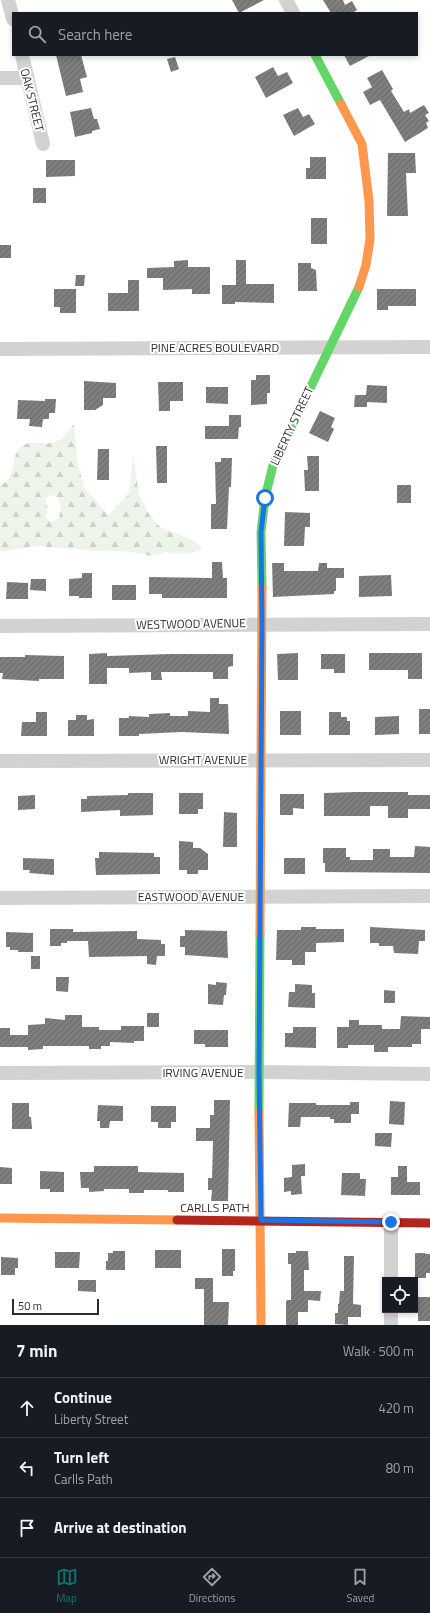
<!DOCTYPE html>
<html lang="en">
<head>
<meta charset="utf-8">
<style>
	:root { --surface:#171b24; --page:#242831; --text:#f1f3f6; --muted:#9ea1a6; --line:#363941; --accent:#0f766e }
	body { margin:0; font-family:"Titillium Web",sans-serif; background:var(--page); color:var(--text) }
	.controls { position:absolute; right:12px; bottom:12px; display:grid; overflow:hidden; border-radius:0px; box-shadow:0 2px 6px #0003 }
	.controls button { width:36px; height:36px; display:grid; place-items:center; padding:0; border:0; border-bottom:1px solid var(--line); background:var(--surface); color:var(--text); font:20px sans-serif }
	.scale { position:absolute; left:12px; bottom:10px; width:87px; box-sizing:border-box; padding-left:4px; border:2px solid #2d2d2d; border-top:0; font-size:11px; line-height:14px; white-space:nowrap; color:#2d2d2d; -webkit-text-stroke:3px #fff; paint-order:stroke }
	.stop { position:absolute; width:12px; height:12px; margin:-9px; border:3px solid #1a73e8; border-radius:50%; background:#fff }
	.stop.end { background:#1a73e8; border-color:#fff; box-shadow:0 1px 4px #0008 }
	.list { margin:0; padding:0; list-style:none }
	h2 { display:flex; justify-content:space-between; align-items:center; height:52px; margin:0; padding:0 16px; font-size:17px }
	h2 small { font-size:13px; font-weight:400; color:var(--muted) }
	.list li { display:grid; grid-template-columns:26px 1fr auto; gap:12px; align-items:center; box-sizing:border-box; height:60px; padding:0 16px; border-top:1px solid var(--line) }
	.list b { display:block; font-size:15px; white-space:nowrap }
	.list p { margin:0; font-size:13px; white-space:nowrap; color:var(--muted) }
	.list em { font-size:13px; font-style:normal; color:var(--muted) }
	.icon { flex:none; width:22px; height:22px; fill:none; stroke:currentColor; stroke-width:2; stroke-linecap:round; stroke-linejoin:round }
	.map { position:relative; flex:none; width:430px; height:1325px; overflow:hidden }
	.search { position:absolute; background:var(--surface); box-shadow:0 2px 6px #0003; left:12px; right:12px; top:12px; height:44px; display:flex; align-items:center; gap:10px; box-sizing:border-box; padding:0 14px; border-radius:0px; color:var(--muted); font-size:15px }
	.sheet { height:232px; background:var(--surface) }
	nav { display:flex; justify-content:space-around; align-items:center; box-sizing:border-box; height:56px; border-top:1px solid var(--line); background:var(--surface); font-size:11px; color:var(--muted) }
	nav a { display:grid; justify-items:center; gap:2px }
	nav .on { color:var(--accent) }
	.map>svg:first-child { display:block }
</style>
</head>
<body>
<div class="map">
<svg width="430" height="1325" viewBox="0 0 430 1325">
	<defs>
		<pattern id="forest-firs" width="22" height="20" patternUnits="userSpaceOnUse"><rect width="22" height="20" fill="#edf5ea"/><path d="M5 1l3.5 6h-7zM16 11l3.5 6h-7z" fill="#ccd2c9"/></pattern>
		<pattern id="building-hatch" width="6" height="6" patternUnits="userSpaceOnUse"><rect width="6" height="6" fill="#7e7e7e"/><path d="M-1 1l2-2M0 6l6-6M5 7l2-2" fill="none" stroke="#686868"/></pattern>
	</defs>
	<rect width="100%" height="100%" fill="#fff"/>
	<path fill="url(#forest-firs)" fill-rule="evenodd" d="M74,424L78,465L84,487L108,515L129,494L133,456L139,494L150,516L160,527L195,541L203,550L183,554L166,552L152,556L125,551H99L36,546L6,551H0V485C17,480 9,457 21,447C31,437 48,448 59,440C65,437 69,429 74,424ZM50,495L58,497L61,507L59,518L52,522L48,520L46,515L48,508L46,504V498Z"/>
	<path fill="url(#building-hatch)" d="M232,0H264L239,13Z
		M323,0H343L345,5L352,1L357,10L352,13H331Z
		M56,55H81L87,77L80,79L83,92L66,96Z
		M344,55H371L350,66Z
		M175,57L179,69L171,72L167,59Z
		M273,67L278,76L287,72L293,83L266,98L255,77Z
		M382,70L393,89L391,91L404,112L409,109L410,113L424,105L429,113L425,115L429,121L426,123L428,128L405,142L380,100L370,105L363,92L372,87L367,78Z
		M91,108L94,119H97L100,129L92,131V133L75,137L70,112Z
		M298,108L303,117L309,114L315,124L294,136L283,115Z
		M388,153H415L416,173H406L408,216H387Z
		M310,157H326V179H306V168H310Z
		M46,160H75V176L46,177Z
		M33,188H46V203H33Z
		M311,218H327V244H311Z
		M0,245H11V258H0Z
		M188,260V267H210V294H192V289L163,290V278H147V268L174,267V261Z
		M236,260H246V284H274V303L235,302V304H222V285H236Z
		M298,263H311V268L316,270L317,291H298Z
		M76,275H85L84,286H75Z
		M128,280H139V311H108V293H128Z
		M54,289H76V313H60V307H54Z
		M377,289H416V306H388V310H377Z
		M256,375H270V393H267V404L251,405V380H256Z
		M84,381L116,383V398H103V405L95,410H84Z
		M158,382H183V401H170V411H159Z
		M367,385L387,386V403L367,402V407H354L355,395H366Z
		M206,387H228V404L206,403Z
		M45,399H56L55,413H49V419H43L42,427L29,426L30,419H17L18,400L45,401Z
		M320,411L335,418L331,427L334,429L328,442L309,433Z
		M229,415H241V427H239L238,439H205V426H229Z
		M156,446H167V483H157Z
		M98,449H109V480H97Z
		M307,456H319V491H305L304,470H308Z
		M221,458H232L231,487H229L227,529H211V504H216L215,462H221Z
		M397,485H411V503H397Z
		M285,512L310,513V527H305L304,546H284Z
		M212,562H222L223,578H227V598H162V594H149V577L212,578Z
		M272,563H284V571H318L319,563H327V568H344V578H336V591H334V594L273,597Z
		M82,573H92V598H79V596H69V579L82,578Z
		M391,575L392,596L359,597V576Z
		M31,579H46V591L30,590Z
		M7,582L28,583V599H6Z
		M112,585H136V600H112Z
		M107,653V656L171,654H233V666L228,667V679H213V672H161L162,680H151V672L129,673V668H107V684H89V654Z
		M298,653V680H278L277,654Z
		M369,653H422V679H408V670H369Z
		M321,654H345V673H334V669H321Z
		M25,655L64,656V679H39V681L2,679L3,673H0V657H25Z
		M210,698H219V704H228L229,734L182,732L139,734V736H119V718H129V716L149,717V714L170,713V716H188V711L210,712Z
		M419,709H430V734H419Z
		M280,711H301V735H280Z
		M36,712H47V736H21L22,722H36Z
		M329,712H341V717H347V721H350V735H329Z
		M76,715H87V720L94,719V736H68V720H76Z
		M399,716V734L375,735V717Z
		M356,792H408V795H430V809H408V818H388V806H370V816H324V793Z
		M128,793H153V815L120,816V810L81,812V799H87V796L128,795Z
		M179,793H203V809H198V814H179Z
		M280,794H304V809L293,808V815H280Z
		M35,795V809L18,810V796Z
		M224,812L237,813V847H223Z
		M179,841L193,842V848H200L208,854V870H198V874H187V870H179Z
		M415,846L430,847V873L325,872V863H323V848H346V857H350V860H373V849H390V857H414Z
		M99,852L154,853V857H160V874L96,875L95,858H99Z
		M23,858L54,859V875L29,873L30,870H23Z
		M284,858H305V874H284Z
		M301,927H316V929H344V942L316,943V952H305V965H292V960H276L277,930H301Z
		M370,927L425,930V941H419L418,954L394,953L393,946H379V943H370Z
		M50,929H73V932L137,931V939L161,940V944H165V956H157L156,965L147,964V956L89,957L88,941H67V943H61V946H50Z
		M185,930L227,931L228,958L185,955V947H180V936H185Z
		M6,932L33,933V952H18V950H10V947H6Z
		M31,956H40V969H31Z
		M56,977H69L68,992L56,991Z
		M216,982L227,983L226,995H224L223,1005L208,1004V984L216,985Z
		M295,984L312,985V993H315V1008L288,1007L289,992H295Z
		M384,990L395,991V1003H384Z
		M147,1013H159V1027H147Z
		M65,1015H82V1027H99V1030H121V1026H144V1041H134V1043L110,1042V1046H101V1049H89V1046H43V1049L28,1050V1047H0V1028H10V1035H28V1025L45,1024V1018L65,1020Z
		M401,1016L430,1017V1029H421V1044H412V1047H388V1052H374V1045H348V1048H337V1027H349V1020H359V1025H382V1029H400Z
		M293,1027H316V1048L285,1047V1033H293Z
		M194,1030H228V1047H205V1044H194Z
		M214,1100H230L228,1201H211L212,1190H208V1178H212L213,1141H196V1128H210V1115H214Z
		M390,1101L405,1102L404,1125L389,1124Z
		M350,1102H359V1114H351V1123H334V1119H330V1117H301L300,1127H288L289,1103H316V1105H350Z
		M12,1103H29V1117H31L32,1129H12Z
		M98,1105L123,1106V1121H110L109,1128H100V1121H97Z
		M151,1106H176V1122H171V1128H158V1122H151Z
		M375,1133H392L391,1147L375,1146Z
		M305,1164V1176H301L302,1194L291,1195V1191L284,1192V1178L292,1177V1165Z
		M94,1166H138V1172L184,1173V1192H168V1190H144V1193H129V1189H104V1191L89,1192V1188H81L80,1172H94Z
		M398,1166H407V1182H420V1195H391V1177H398Z
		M0,1167L12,1168V1184H0Z
		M40,1171L64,1172V1192H50V1189H40Z
		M342,1173H360V1179H366L365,1196L341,1195Z
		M222,1249H235V1271H233V1276H222Z
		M155,1250H181V1268H155Z
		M113,1251H125V1270H106V1261H108V1253H113Z
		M296,1251H308L309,1270H304V1291H321L320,1301L308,1300V1312H298V1325H286V1302L287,1300H291V1264H288V1253H296Z
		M55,1252H80L79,1268H55Z
		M415,1253H425V1254H430V1273H426V1278H415Z
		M344,1256H354L353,1304L361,1305V1317H348V1325L335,1324V1313H338V1304H339L340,1291H344Z
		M1,1257L18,1258V1268H15V1275H1Z
		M195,1278H213V1302H229L228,1325H204V1289H195Z
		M78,1280H96V1292L78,1291Z
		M418,1297H430V1321H418Z"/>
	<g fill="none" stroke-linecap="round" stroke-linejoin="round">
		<path stroke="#d2d2d2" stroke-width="14" d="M8,0L13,19
			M286,0L293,13
			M22,55L43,144
			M0,78H27
			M0,349L430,347
			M0,626L430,624
			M0,761L430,760
			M0,898L430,896
			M0,1073L259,1072L430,1074
			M391,1280V1222
			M391,1325V1310"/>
		<path stroke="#63d668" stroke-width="9" d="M315,55L341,104
			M262,588L261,532L265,498L273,465L359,287
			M259,1112L260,934"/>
		<path stroke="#ff974d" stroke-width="9" d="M341,104L362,144L369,201L370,239L366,265L359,287
			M260,934L262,588
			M259,1112L261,1325
			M0,1218L177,1220"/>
		<path stroke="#b3261e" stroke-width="9" d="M177,1220L430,1223"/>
	</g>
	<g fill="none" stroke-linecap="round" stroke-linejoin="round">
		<path stroke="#1a73e8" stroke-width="5" d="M265,498L261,532L262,624L259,1072L261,1220L391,1222"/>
	</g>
	<g text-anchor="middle" stroke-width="4" stroke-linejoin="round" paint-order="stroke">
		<g font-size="12" fill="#2d2d2d" stroke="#fff">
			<text transform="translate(32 100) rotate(76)" y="4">OAK STREET</text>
			<text x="215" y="352">PINE ACRES BOULEVARD</text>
			<text transform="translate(292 426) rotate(-65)" y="4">LIBERTY STREET</text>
			<text transform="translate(191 624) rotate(-1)" y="4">WESTWOOD AVENUE</text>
			<text x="203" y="764">WRIGHT AVENUE</text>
			<text x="191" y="901">EASTWOOD AVENUE</text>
			<text x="203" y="1077">IRVING AVENUE</text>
			<text x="215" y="1212">CARLLS PATH</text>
		</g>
	</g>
</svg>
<div class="controls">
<button><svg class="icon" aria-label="locate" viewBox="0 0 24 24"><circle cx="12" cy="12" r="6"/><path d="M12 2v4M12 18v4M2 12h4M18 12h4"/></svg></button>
</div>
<div class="scale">50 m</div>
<div class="stop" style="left:265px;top:498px"></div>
<div class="stop end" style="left:391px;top:1222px"></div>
<div class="search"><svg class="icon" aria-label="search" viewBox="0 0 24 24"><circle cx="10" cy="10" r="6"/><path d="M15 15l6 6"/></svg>Search here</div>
</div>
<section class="sheet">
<h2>7 min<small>Walk · 500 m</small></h2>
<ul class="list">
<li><svg class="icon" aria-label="ahead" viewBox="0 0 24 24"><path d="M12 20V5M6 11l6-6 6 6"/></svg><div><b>Continue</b><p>Liberty Street</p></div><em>420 m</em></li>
<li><svg class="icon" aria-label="left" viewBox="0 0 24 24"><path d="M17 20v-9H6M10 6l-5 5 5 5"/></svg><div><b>Turn left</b><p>Carlls Path</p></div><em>80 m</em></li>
<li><svg class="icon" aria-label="arrive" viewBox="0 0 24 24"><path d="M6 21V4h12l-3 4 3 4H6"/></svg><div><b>Arrive at destination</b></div></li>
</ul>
</section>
<nav>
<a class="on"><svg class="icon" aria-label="map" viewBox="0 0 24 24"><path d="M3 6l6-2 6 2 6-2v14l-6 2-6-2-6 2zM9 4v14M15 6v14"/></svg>Map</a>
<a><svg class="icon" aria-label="directions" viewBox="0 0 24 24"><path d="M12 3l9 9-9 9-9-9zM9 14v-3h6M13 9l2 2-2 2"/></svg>Directions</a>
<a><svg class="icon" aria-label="saved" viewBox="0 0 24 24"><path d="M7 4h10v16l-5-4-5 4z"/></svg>Saved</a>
</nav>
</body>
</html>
